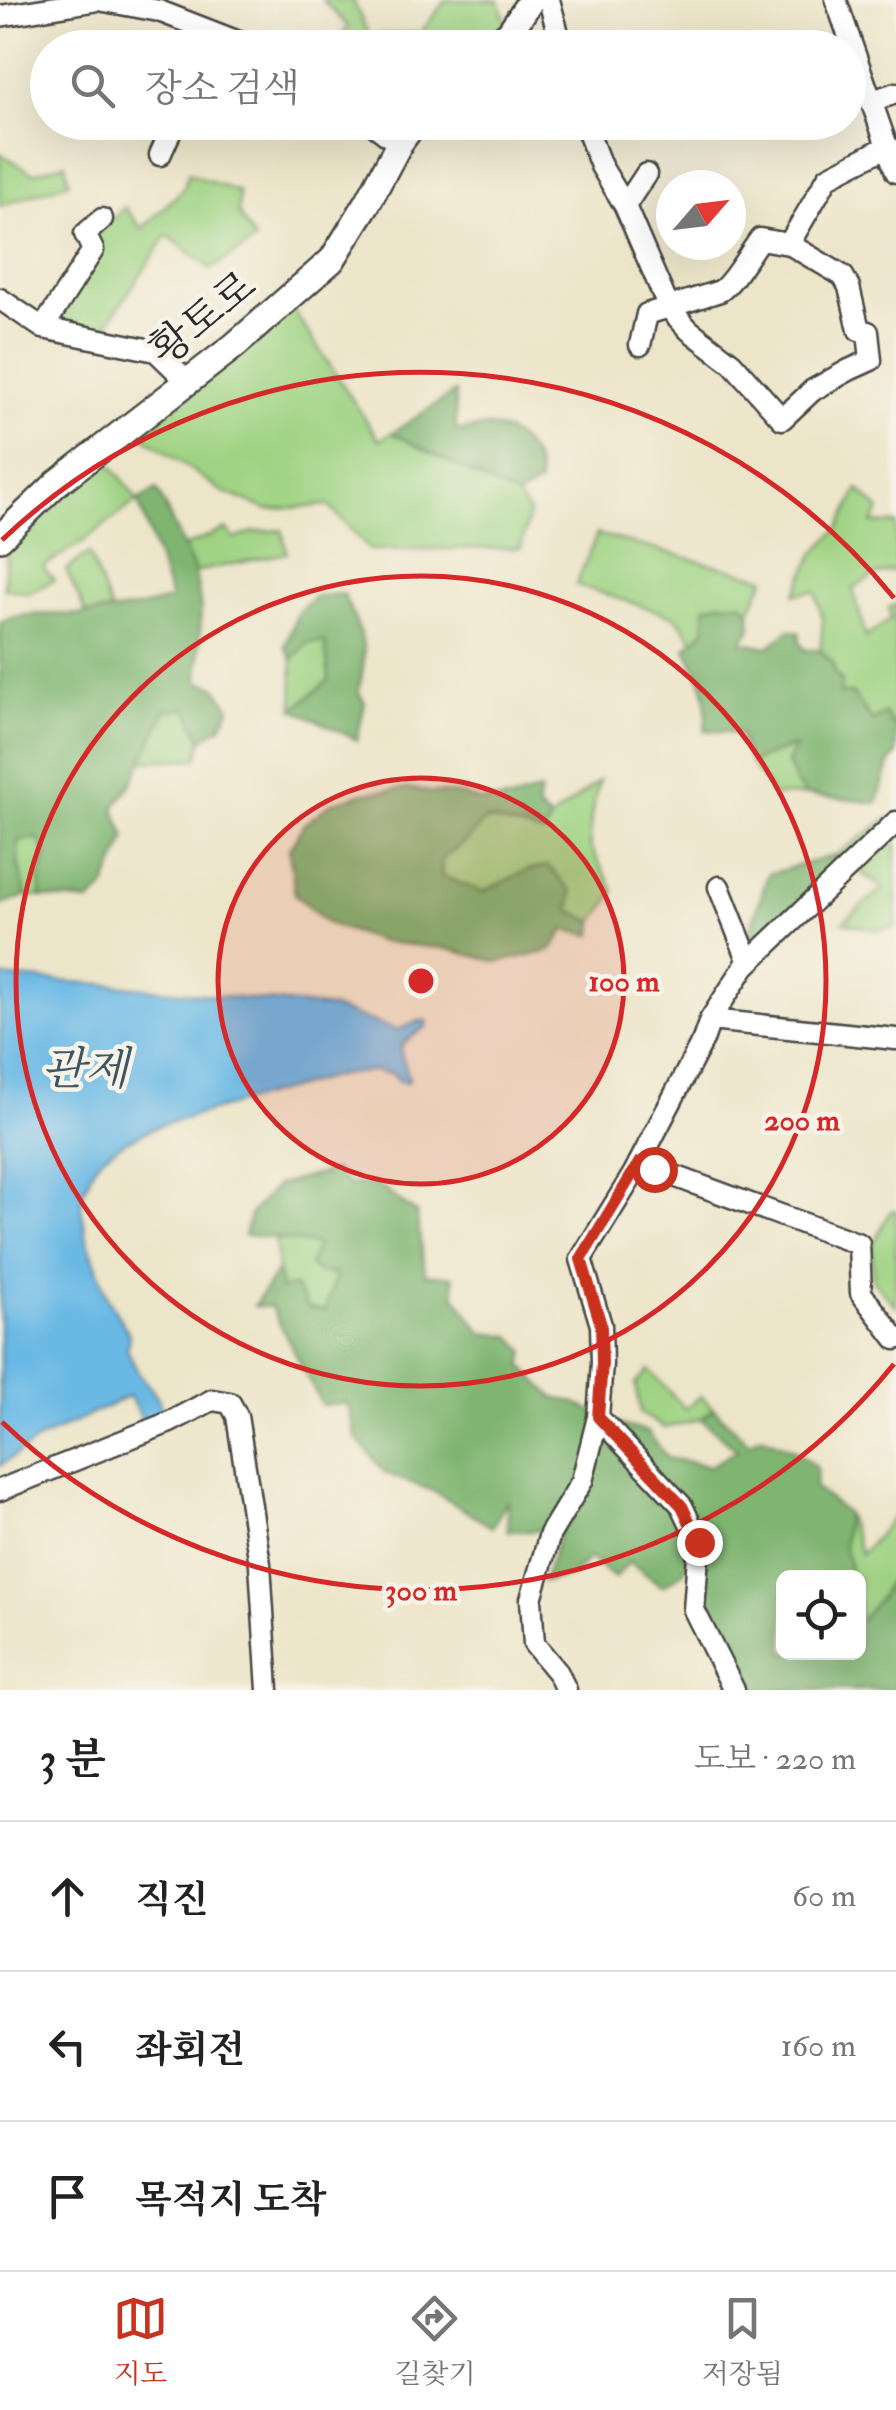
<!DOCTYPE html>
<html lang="ko">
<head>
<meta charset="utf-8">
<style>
	:root { --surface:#fff; --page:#f6f6f6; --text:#222; --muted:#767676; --line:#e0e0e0; --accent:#c8321e }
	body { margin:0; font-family:"IM FELL Double Pica","Noto Serif KR",serif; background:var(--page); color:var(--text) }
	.controls { position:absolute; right:30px; bottom:30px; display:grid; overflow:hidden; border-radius:15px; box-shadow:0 10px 40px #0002 }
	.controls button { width:90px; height:90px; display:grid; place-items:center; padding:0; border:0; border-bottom:2px solid var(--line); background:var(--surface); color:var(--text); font:50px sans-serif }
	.compass { position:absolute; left:656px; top:170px; width:90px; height:90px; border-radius:50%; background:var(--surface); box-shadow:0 10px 40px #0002; rotate:62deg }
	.stop { position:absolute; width:30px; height:30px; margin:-22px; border:8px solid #c8321e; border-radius:50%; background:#fff }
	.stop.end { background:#c8321e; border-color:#fff; box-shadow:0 2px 10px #0008 }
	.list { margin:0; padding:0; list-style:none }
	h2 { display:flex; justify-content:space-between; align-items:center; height:130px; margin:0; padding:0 40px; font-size:42px }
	h2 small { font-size:32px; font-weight:400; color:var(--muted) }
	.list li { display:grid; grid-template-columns:65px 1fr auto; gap:30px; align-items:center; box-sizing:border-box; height:150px; padding:0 40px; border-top:2px solid var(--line) }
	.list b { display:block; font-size:38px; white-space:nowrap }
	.list em { font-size:32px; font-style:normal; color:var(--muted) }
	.icon { flex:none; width:55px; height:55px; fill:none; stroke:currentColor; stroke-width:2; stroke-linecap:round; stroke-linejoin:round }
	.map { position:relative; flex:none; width:896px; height:1690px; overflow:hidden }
	.search { position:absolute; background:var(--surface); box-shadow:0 10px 40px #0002; left:30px; right:30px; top:30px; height:110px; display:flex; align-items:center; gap:25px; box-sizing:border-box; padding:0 35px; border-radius:55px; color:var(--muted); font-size:38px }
	.sheet { height:580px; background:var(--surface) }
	nav { display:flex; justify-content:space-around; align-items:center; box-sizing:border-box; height:140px; border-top:2px solid var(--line); background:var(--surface); font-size:28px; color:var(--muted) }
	nav a { display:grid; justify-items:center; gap:5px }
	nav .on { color:var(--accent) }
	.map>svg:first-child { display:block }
</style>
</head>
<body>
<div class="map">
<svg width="896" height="1690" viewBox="0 0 896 1690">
	<rect width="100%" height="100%" fill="#f7f3e8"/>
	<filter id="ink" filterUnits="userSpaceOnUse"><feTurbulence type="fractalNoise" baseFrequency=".01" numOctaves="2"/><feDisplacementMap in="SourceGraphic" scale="20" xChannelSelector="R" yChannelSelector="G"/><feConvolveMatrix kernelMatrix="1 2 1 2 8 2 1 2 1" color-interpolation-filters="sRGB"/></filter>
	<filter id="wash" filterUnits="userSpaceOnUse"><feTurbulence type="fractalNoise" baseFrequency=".0048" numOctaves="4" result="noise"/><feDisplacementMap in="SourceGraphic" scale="40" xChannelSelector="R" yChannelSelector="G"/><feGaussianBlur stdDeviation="2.25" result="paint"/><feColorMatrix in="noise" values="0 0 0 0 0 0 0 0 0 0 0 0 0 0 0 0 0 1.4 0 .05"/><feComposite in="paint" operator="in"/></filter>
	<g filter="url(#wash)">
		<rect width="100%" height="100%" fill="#ede5c9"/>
		<path fill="#9fd383" stroke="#657f57" stroke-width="2.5" d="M322,0H353L369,36L421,32L446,0H498L507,24C485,40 463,58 434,43L427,47H363L341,36L348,26Z
			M0,153L33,173L65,163L69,182L0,206Z
			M188,173L239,192L238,213L255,241L211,269L167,235L100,335L50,324L95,235L125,207L142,229L184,188Z
			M290,305L379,440L392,433L517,497L529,513L521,548L370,550L328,505L268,510L221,491L140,434Z
			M106,458L138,500L82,542L43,567L54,580L29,593L4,588L7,547Z
			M858,489L880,510L872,523L896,524V570L876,575L853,588L866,637L891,619L889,608L896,604V724L872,721L863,707L840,694L833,663L820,650L823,620L815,591L795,594L814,554L840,527Z
			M226,529L235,539L253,532L282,530L287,553L195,572L184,547Z
			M597,534L765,578L750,611L742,603L694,641L676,617L576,585Z
			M89,553L111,611L86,614L66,570Z
			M325,642L329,680L294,709L292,659L308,643Z
			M187,708L202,740L197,759L142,761L166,710Z
			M796,746L795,782L806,795L774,796L750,762Z
			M599,781L591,816L590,846L615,892L594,922L570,911L528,870L483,892L441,876L442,859L466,841L486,819L544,833L550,819Z
			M889,818L896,823V927L876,930L843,922L883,888L836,855Z
			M38,838L47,856L40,877L41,897L26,896L18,862V841Z
			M896,1210V1306L873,1281L872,1245L891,1211Z
			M275,1238L318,1245L336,1273L325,1311L308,1308L280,1289Z
			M649,1370L685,1409L701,1396L714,1409L701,1419L665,1428L641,1414L636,1384Z
			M846,1513L861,1554L896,1514V1568L881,1596L859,1623L858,1578L852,1577L844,1548Z"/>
		<path fill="#7fb571" stroke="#55704e" stroke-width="2.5" d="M455,392L456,431C467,430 479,427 489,427C517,429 540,456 539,483L517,497L392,433Z
			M157,489L195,572L201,609L198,681L216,687L230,708L221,727L202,740L187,709L166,710L132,783L114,808L126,838L104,889L89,902L41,897L40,877L47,856L38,838L18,841V862L26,896L0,906V622C25,610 58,616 86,614C115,612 143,608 171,599L138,500Z
			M343,594C361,634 371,646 358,691L365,703L357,740L294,709L329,680L325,642L308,643L292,659L285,646L298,612L316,596Z
			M721,602L742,603L750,611L751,628L742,642L769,647L789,630L799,632L800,642L805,650H820L833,663L834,673L842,681L840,694L852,693L872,721L885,713L891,724H896V755L889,764L877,803L806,795L795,782L787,763L795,746L750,762L739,733L705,730C709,692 703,682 686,648L705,630V607Z
			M409,788L429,792L458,794L480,801L511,800L540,791L537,808L550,819L544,834L486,819L466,841L442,859L441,876L483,892L528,870L548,866L572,892L570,911L594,922L593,935L565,930L551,951L498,962L443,948L381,942L327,923L295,894L289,849L304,824L332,803L365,793Z
			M836,855L831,872L754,950L748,938L768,874Z
			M335,1170L348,1184H376L416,1213L425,1274L453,1277L455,1295L482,1333L511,1336L525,1351L522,1366L554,1398L574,1402L621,1425L648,1432L667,1458L710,1466L737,1450L701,1419L714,1409L749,1443L761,1436L795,1450L817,1468L815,1488L846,1513L844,1547L852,1577L784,1578V1652H858L859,1623L881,1596L896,1568V1690H745L707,1613L705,1536L662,1495C675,1515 701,1547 683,1572C679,1577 668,1582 662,1586L629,1562L615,1578L589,1558L572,1576L543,1582L563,1524L535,1531H508L507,1501L492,1527L433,1491L385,1473L356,1437L347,1403L322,1405L271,1307L254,1306L277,1271L281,1289L295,1286L308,1308L325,1311L336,1274L319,1273L309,1265L317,1245L275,1238L244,1235L251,1213L277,1185Z"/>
		<path fill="#6ab9e5" stroke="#4a7288" stroke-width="2.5" d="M0,977L115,985L332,1008L397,1030L419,1021H427V1026L402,1044L401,1053L409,1079L406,1082H402L392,1074L375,1071L339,1075L158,1126L124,1142L102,1157L94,1166L83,1193L81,1207L87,1239L107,1297L129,1334L127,1349L137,1371L158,1398L162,1411L143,1421L129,1396L41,1438L0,1466Z"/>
	</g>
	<g filter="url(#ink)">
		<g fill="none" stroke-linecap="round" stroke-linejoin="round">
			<defs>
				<path id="minor" d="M549,0L562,48
					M836,0L896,172
					M0,16L99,0L159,11L254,48
					M872,101L896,93
					M370,122L399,144
					M584,122L601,166L625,206L669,308L689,330L732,363L782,419L813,390L849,370L871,360L868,332L859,330L849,287L843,276L789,244
					M160,155L175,122
					M625,206L646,174
					M0,299L43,328L156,351L187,381
					M43,328L93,250L85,234L102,219
					M640,345L647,314L720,291C732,284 750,252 760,239L789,244L828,177L888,146
					M719,887L749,962
					M710,1020L896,1039
					M639,1163L859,1244L861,1293L896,1339
					M0,1490L170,1422L212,1400L230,1403L237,1416L260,1564L268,1690
					M566,1690L558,1673L534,1644L531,1599L550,1534L582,1481L598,1417
					M734,1690L694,1610L699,1542L682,1506L598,1417L602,1363L601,1325L581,1259L634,1173L703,1040L710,1020L745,966L896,822"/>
				<path id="major" d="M491,48L510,32L531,0
					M0,538L57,483L234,346L332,260L368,202L399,144L415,122"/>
			</defs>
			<use href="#minor" stroke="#484743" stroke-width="25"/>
			<use href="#major" stroke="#484743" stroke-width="30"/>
			<use href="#minor" stroke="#fff" stroke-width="20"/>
			<use href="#major" stroke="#fff" stroke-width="25"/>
		</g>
	</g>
	<g fill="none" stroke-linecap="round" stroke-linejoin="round" filter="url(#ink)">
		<path stroke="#c8321e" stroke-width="12" d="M654,1169L639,1163L581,1259L601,1325L602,1363L598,1417L682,1506L699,1542"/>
	</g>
	<circle cx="421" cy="981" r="203" fill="#d62828" fill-opacity=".12"/>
	<g fill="none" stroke="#d62828" stroke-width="5">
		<circle cx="421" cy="981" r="203"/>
		<circle cx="421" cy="981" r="405"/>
		<path d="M894 1364A608 608 0 0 1 2 1422M2 540A608 608 0 0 1 894 598"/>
	</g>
	<g text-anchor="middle" stroke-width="9" stroke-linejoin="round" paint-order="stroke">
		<g font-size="42" fill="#2b2b2b" stroke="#f7f3e8">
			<text transform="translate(202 317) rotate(-39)" y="15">황토로</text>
		</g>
		<g font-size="45" font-style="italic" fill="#3e5663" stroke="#f7f3e8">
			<text x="85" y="1084">관제</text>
		</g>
	</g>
	<circle cx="421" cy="981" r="15" fill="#d62828" stroke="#f7f3e8" stroke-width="5"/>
	<g font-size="30" text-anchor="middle" font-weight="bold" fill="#d62828" stroke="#f7f3e8" stroke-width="9" stroke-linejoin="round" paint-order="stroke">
		<text x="624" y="991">100 m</text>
		<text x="802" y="1130">200 m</text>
		<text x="421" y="1600">300 m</text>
	</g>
</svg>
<div class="controls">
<button><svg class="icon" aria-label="locate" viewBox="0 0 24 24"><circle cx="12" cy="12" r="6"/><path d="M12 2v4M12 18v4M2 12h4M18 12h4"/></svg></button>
</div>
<svg class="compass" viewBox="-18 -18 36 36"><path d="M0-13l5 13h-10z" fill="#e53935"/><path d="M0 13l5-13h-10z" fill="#767676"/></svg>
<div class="stop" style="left:654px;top:1169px"></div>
<div class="stop end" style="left:699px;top:1542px"></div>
<div class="search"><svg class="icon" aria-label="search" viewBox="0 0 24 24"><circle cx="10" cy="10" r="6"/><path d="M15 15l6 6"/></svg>장소 검색</div>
</div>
<section class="sheet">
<h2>3 분<small>도보 · 220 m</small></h2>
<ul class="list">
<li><svg class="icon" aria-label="ahead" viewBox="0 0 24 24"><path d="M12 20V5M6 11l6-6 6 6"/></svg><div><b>직진</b></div><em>60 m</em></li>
<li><svg class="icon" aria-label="left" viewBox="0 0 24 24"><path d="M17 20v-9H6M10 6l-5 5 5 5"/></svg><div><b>좌회전</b></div><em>160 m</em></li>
<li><svg class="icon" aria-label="arrive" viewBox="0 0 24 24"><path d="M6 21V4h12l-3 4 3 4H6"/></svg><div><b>목적지 도착</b></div></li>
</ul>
</section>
<nav>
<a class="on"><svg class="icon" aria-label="map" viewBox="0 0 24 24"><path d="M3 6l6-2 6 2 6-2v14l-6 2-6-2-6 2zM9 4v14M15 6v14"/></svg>지도</a>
<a><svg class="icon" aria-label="directions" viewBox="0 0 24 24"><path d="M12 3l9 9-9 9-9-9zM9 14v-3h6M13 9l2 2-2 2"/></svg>길찾기</a>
<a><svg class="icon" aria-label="saved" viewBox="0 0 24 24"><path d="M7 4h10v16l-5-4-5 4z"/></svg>저장됨</a>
</nav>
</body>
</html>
